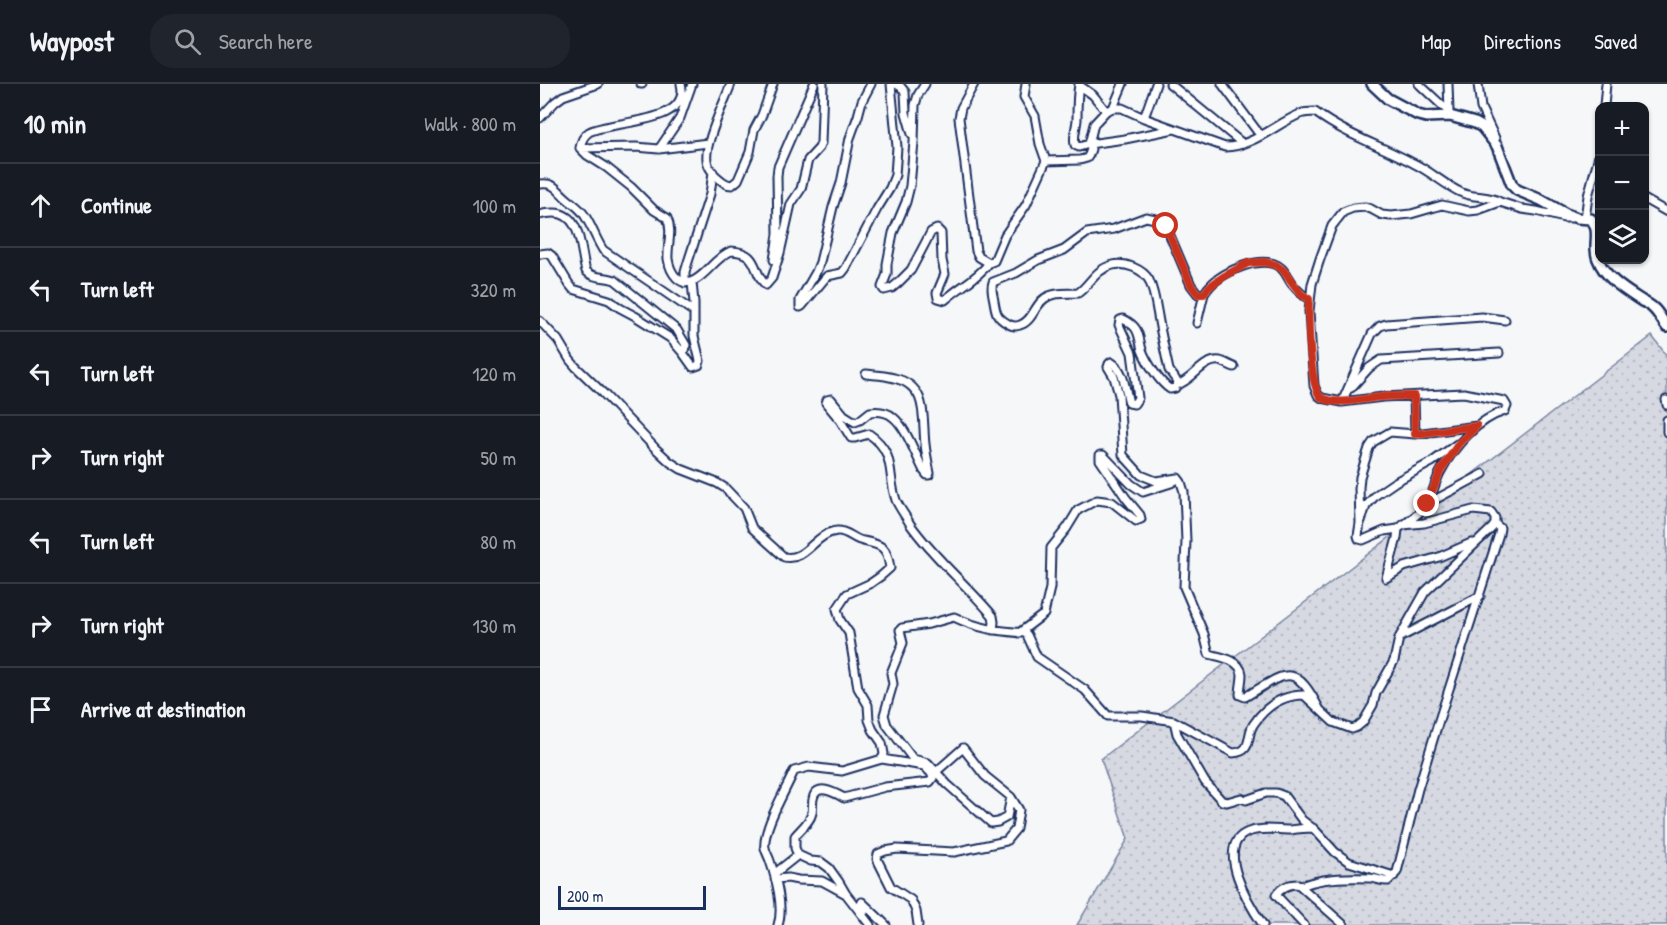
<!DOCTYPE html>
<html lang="en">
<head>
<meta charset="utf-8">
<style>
	:root { --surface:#171b24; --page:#20242c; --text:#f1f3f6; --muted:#9ea1a6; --line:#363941 }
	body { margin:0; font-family:"Patrick Hand",sans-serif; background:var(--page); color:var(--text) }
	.controls { position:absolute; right:18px; top:18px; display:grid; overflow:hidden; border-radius:12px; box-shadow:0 2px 4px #0004 }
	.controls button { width:54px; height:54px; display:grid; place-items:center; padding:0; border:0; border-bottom:2px solid var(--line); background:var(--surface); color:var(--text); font:30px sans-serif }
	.scale { position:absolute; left:18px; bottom:15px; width:148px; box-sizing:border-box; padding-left:6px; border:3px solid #1b2f5e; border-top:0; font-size:16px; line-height:21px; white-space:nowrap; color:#1b2f5e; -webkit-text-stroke:4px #fff; paint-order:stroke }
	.stop { position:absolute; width:18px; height:18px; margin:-14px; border:4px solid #c8321e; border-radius:50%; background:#fff }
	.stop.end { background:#c8321e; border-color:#fff; box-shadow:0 2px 6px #0008 }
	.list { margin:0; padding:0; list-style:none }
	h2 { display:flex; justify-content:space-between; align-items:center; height:78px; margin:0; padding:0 24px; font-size:26px }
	h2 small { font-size:20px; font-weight:400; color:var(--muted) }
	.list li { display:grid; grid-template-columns:39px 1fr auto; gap:18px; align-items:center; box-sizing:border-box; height:84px; padding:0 24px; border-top:2px solid var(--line) }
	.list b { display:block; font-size:22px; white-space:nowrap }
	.list em { font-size:20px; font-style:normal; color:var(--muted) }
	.icon { flex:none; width:33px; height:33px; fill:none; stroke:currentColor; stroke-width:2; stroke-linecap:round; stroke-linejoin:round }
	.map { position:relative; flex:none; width:1127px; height:841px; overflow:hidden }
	header { display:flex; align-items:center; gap:36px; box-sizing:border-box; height:84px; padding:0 30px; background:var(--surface); border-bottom:2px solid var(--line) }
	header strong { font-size:28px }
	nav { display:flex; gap:33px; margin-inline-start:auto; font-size:21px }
	.search { width:420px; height:54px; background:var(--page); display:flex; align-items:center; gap:15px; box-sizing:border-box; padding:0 21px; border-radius:24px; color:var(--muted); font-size:22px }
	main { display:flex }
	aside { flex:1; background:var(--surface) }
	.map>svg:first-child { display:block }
</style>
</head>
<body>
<header>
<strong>Waypost</strong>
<div class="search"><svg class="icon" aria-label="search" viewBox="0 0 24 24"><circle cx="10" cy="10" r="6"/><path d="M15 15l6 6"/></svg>Search here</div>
<nav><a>Map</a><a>Directions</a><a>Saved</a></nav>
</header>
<main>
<aside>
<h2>10 min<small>Walk · 800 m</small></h2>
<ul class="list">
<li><svg class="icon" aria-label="ahead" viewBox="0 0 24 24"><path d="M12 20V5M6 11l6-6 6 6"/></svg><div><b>Continue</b></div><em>100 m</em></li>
<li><svg class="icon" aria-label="left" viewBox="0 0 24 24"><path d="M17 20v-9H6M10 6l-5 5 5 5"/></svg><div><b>Turn left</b></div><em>320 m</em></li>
<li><svg class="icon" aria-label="left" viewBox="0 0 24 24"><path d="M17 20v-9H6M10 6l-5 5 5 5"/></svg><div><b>Turn left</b></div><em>120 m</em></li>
<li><svg class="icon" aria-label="right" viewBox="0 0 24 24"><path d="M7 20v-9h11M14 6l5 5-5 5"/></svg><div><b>Turn right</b></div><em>50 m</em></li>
<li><svg class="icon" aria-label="left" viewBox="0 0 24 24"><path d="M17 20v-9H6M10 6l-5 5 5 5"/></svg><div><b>Turn left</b></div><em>80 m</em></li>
<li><svg class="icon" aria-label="right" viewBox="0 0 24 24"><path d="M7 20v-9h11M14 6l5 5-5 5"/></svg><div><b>Turn right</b></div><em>130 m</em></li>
<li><svg class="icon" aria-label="arrive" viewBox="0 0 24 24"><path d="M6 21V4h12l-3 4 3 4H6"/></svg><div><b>Arrive at destination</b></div></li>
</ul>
</aside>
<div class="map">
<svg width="1127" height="841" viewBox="0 0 1127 841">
	<defs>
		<pattern id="grass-dots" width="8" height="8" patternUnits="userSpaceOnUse" patternTransform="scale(1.5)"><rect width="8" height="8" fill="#d6d9e2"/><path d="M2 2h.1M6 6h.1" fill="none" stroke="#b7bbc4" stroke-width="1.8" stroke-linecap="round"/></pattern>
	</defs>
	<rect width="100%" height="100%" fill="#f6f7f9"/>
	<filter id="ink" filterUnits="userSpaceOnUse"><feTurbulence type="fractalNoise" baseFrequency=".0167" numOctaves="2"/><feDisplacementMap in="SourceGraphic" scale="12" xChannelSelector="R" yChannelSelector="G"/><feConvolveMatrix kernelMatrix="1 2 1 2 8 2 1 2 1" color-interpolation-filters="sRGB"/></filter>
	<g filter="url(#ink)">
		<path fill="url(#grass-dots)" stroke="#7884a0" stroke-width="1.5" d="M1112,252L1127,272V841H537L588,755L561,675Z"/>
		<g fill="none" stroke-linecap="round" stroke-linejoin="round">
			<defs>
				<path id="minor" d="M101,0H102
					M191,0C185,17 161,65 168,80C169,84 173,89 176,92C181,96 185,101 192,101L198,96L210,68L214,46L222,31L233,0
					M331,0L322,17L318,32L310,54L301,99L293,123L280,178L276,188L260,216V223L262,222L287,192L302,189L306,184L337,125L350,104L355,91L357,63L351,0
					M356,0L361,3L365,8L366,29L372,50
					M385,0L378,11L375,21L374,58L370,102L366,118L353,149L347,180V190L342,203L344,206L352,204L358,199L371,186L391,148L397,145L401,149L402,176L405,190L397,209L398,214L405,216C419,203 437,195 449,179
					M434,0L421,24L419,34L436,167L439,173L449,179L454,177L465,151L486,121L506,77L540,76L547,74L549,71L551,65L549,60L554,40L566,27L573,24H582L604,34L685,63C712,63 736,40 760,30C765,28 770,28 775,28C806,51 839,61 873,79C890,87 905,101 920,108C933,115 947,110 960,118
					M486,0L484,13L495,32L500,60L506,77
					M539,0C537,12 537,24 537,36C536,45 533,52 535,61L539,63L549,60L585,55L634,45
					M630,0L703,60
					M682,0L720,51
					M879,0L909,28L910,32
					M908,0L909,28
					M938,0L941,24L955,54L954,56
					M539,1L553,11L566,27
					M1064,22L1066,0
					M573,24L583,0
					M0,34L15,18L23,12L58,0
					M604,34L616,0
					M40,64L47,71L66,83L91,103L114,126L127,134C133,147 127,161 128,175C130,188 140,205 155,196C169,188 175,174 191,167C220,168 212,189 226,201L232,194L240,169L251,120L261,105L268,76L279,64L281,59L283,0
					M40,64C41,57 43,52 49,48C71,36 152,41 141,0
					M40,64L96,63L119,65L168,59
					M119,65L140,34L152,0
					M0,100C12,98 16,104 24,112C31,119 40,123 45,132C52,143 56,155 63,166L154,228
					M1104,115L1127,128
					M0,131C5,129 9,129 14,129C42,129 40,167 46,187C54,195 64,192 75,196L137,246L146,261L143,269L130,254L95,232L80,224L69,216L33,205L29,200L12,172L8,169L0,170
					M1045,135L1048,112L1060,68
					M234,176L238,150L237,92L238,83L274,0
					M145,199V188L148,178L170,110L173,88
					M769,215C762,211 757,206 752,200C748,195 746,188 741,184C724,169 683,187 670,202C667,205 666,207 664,210H658L651,201L626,142L620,136L606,133L574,145L547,149L524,166L498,176L476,189L453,198C451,204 452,206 453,212C456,225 454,232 467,239C471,242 475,243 480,241C494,237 495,217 509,212C519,208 528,210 538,209C550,201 555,185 573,181C585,178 603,185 609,196C614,207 616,220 618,232C621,250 625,268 629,286C633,293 640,297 635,304L630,305C620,299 606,277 602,266C598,251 600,243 583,235L580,236L579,241L592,269L598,314L594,320L589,319C585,306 585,286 571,278L569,280L568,283L574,293L579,311L583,371L601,391L616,397L638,394L641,398L644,408L646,457L644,503L664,550L669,570C680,573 700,575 702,590C702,597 700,604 700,611L705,613C746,589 754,576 780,626
					M0,237L18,256L30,276L36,283L63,309L115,364L130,378L141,385L177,399L185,404L204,424L212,444L244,473C266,478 275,449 297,447C307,446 314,456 323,457C343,461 347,463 350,484L341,492L331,499L307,510L297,525L300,536L309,549L318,604L328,621L329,636L333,646L342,659L344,670L342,675
					M657,239L664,210
					M143,269L153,283L159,281L160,277L154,252V219L152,198
					M326,290C335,291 345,291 354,294C389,302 382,334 385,360C386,370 388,379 390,389L389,391H387L384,387C376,372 366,343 353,333C347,328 338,327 330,328L320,336L315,338L304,331L291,315L287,316L286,319L300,336L311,354H315L329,350C357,369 347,391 356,416C359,424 366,432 370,440C394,474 426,500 453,532L454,538L453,546
					M637,301C652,297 664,274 680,277C684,278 689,281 694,283
					M811,304L829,284L841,276L959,269
					M874,312L875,350
					M1126,316L1127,321
					M802,318L832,250L840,242L846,240L942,233L965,236
					M1127,336V348
					M887,420L943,390
					M821,437L826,422L836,411L855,398L892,378L917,360
					M858,445C867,438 879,431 886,421C893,411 895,397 901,387C914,362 938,335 965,327L967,322L964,317L924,309L843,313L802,318L782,314L778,311L774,302L769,227L772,200L780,175L792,142L803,128L813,124L825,123L831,125L842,131L851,132L871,130L902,121L929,127L938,126L960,118L982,125L996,127L1024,134H1031
					M936,459H931L899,473L864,483L846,494L857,454L858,445L844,447L823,456L819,455L818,452L820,439L819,404L820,393L829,364L833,358L850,348L875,350L937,342
					M479,549L504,530L510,504L511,464L527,444L538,426L557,416L572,418L596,437L601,435L600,431L586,414L560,376V371H563L591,400L603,408L631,399L636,396
					M859,554L940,512
					M634,637L637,650L665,698L682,717L687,718L701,714L706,716L726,709H736L744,712L762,736L775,746L795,768L809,778L854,792
					M397,687L423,664L445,692L471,713L467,733L458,738L451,739L407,700L388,679L373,675L347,641L344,631L353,600L351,589L363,559L360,546L362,544L389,540L414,533C439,545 458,547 485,549L487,551L497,573L545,606L568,632H602L634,637L693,669C713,668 706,653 713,641C725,623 742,611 764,611L793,638L812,645L817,643L823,638L833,621L836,609L854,577L859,554L885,508L952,444L955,440V434L951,428L933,426L884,439L863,441
					M234,790L258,771
					M235,795L248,794L258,796L282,797L304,809
					M761,802C781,793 808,793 830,794C837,794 842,798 848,797L857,788L878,705L900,633L959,450L960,444L955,440
					M324,828L321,820L322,818L346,841
					M238,841C244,824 236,794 230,777C229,773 226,769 225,764C222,745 246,706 254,687L269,683L302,687L342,675L384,682L391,689L393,694L390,698L345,703L304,714C295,709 276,698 273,715C272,719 273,725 272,729C270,738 261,745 255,752V764L258,771L271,777L281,778L289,784L299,798L306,810L330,841
					M378,841L376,827L371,816L351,803L337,775L338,770L345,767L357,765L414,768L466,757L476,745L479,726L471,713
					M723,841C710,822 673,762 708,748C721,743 737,746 750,746C757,745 765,744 773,744
					M764,841L736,811C742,803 748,800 758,800L804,841"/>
				<path id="major" d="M832,0L848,15L878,31L886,33L910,32L935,39L942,43L957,62L972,101L977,106L1001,116L1026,130L1037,134L1051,135C1062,147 1052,162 1058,175C1065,194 1085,206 1102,217C1106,219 1110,221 1113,224C1119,229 1122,237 1127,243"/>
			</defs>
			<use href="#minor" stroke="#1b2f5e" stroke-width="11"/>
			<use href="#major" stroke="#1b2f5e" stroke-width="14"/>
			<use href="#minor" stroke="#fff" stroke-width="7"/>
			<use href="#major" stroke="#fff" stroke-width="9"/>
		</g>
	</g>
	<g fill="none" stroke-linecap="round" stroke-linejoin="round" filter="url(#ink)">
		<path stroke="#c8321e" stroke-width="8" d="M626,142L651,201L658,210H664L669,203L683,193L708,179L724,178L736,181L743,186L761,210L769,215C768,231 769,307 782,314C797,322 825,314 842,313C852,312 863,312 874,312L875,350L937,342L919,359L901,386L887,420"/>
	</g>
</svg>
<div class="controls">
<button>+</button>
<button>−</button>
<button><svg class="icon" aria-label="layers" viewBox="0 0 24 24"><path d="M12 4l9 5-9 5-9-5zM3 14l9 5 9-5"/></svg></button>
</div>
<div class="scale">200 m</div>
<div class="stop" style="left:626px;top:142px"></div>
<div class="stop end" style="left:887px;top:420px"></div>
</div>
</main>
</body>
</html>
